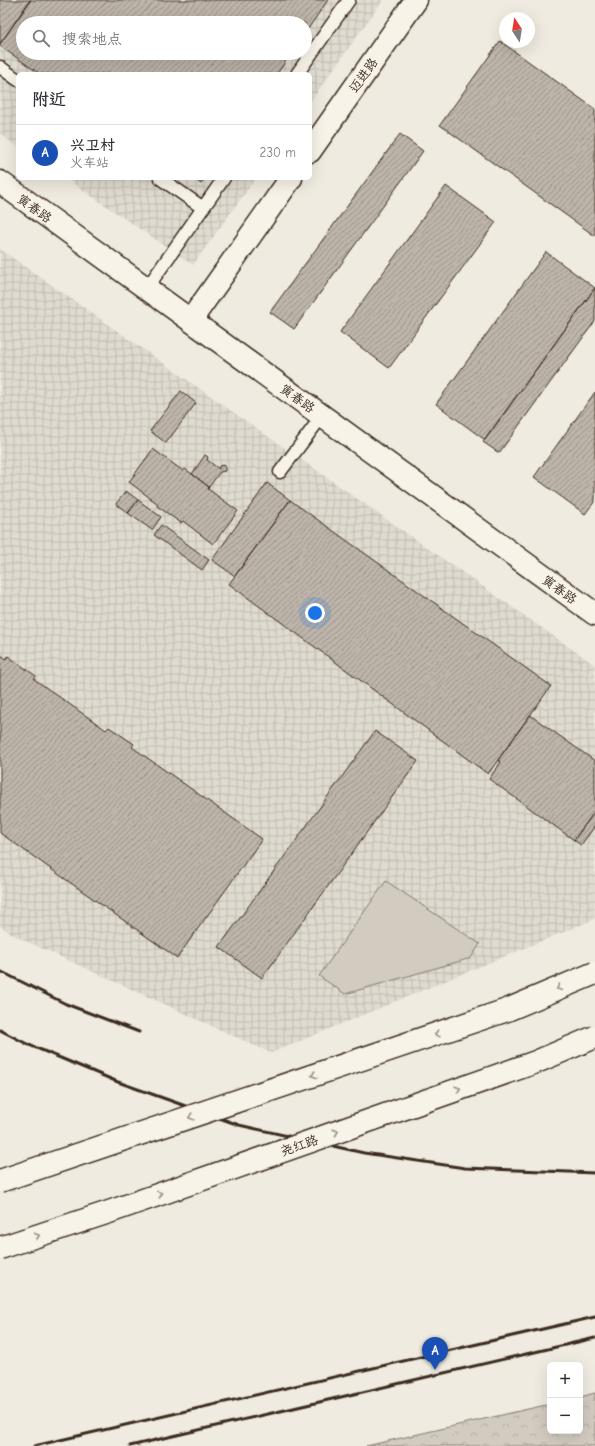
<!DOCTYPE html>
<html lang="zh">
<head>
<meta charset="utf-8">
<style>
	:root { --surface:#fff; --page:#f2f2f3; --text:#2b2b33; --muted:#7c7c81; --line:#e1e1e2; --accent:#7c3aed }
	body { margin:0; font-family:"Comic Neue","LXGW WenKai TC",sans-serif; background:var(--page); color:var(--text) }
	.controls { position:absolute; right:12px; bottom:12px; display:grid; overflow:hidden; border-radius:6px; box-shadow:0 4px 16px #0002 }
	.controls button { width:36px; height:36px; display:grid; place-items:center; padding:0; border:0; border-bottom:1px solid var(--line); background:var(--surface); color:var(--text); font:20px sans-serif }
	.compass { position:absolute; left:499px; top:12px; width:36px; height:36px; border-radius:50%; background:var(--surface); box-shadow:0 4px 16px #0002; rotate:348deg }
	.you { position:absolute; left:315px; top:613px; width:14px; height:14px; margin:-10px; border:3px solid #fff; border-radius:50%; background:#1a73e8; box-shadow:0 0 0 6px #1a73e833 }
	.badge { display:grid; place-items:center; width:26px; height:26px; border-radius:50%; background:var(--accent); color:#fff; font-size:13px; font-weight:700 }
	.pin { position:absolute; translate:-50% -33px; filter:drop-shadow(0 1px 2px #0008) }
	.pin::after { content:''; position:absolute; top:21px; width:14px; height:12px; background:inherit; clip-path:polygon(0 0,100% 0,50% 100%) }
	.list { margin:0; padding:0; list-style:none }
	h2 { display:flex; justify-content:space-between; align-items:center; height:52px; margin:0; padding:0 16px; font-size:17px }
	h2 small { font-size:13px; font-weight:400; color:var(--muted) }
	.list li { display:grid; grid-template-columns:26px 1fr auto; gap:12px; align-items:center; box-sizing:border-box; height:56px; padding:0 16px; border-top:1px solid var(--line) }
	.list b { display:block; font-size:15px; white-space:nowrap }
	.list p { margin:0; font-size:13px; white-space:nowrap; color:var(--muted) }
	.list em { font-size:13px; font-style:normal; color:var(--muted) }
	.icon { flex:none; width:22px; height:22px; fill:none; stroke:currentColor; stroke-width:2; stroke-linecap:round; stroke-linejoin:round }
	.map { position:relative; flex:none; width:595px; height:1446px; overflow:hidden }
	.search { position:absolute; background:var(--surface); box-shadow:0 4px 16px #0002; left:16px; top:16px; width:296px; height:44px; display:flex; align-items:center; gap:10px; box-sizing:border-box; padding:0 14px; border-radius:22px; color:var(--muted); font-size:15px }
	.panel { position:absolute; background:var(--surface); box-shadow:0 4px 16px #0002; left:16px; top:72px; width:296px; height:108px; border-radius:6px }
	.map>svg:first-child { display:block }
</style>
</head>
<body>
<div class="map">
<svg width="595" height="1446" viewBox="0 0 595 1446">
	<defs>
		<pattern id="industrial-grid" width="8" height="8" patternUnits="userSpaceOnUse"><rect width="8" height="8" fill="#e0dbd0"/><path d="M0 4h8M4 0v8" fill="none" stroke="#c1bcb2"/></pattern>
		<pattern id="forest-crowns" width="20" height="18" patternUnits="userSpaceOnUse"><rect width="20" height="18" fill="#d1cbc0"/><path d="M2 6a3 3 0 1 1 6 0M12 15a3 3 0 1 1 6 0" fill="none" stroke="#b4aea5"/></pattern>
		<pattern id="building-hatch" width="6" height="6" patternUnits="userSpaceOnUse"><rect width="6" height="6" fill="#bdb5aa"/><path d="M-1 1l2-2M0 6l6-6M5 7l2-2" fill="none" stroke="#9b938a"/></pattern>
	</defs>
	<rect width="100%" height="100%" fill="#efebe0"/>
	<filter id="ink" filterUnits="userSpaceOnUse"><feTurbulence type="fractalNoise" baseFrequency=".025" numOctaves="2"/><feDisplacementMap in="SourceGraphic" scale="8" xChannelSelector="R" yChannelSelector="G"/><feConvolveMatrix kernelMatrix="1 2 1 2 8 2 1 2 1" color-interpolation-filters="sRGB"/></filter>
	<g filter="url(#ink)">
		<path fill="url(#industrial-grid)" fill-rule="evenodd" d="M0,0H383L310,102V74H18V147L0,134ZM23,23H305V53H23Z
			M65,178H256L193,265Z
			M0,249L595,665V919L271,1053L15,936L0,926Z"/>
		<path fill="#d1cbc0" stroke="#867a6f" d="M386,881L480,944L471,958L345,994L319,976Z"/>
		<path fill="url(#forest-crowns)" stroke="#867a6f" d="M595,1393V1446H366L550,1404V1431H580V1397Z"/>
		<path fill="url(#building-hatch)" stroke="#3b2a1e" d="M0,0H31L0,44Z
			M30,0H328L305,33V23H23V53H291L277,74H40L0,46V44Z
			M500,41L595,109V236L440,125Z
			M400,134L423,151L294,329L270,312Z
			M193,178H205L201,184Z
			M446,186L496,222L389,368L340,332Z
			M546,252L595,288L485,440L436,404Z
			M595,288V321L499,453L483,442Z
			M181,391L196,403L166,443L150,431Z
			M595,392V501L585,514L534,477Z
			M153,449L183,471L185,469L192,474L209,487L208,489L238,511L213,544L183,521L181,523L157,506L158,504L129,482Z
			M205,455L208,457L207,460L219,469V466L225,465V471L220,472L209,487L192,474Z
			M267,483L290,500L235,576L212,560Z
			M126,491L138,500L128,513L116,504Z
			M138,500L161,517L152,530L128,513Z
			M290,500L551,686L488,774L229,584Z
			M161,525L209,560L202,570L154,535Z
			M0,654L6,659L8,656L36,676L34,679L106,730L109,727L134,744L132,747L262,839L177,958L0,833Z
			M530,715L595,761V811L574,840L489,779L501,762L498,760Z
			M375,731L418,761L262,978L219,947Z
			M595,811V826L581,845L574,840Z"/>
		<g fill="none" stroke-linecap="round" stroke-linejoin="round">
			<defs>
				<path id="lane" d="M0,67L18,80
					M297,74L349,0
					M160,178L203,208L224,178
					M147,288L203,208
					M280,472L322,416"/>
				<path id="secondary" d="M310,151L416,0
					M0,182L595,614
					M191,320L291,178"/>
			</defs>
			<use href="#lane" stroke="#3b2a1e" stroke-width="15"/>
			<use href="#secondary" stroke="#3b2a1e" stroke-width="25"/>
			<use href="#lane" stroke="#f7f3e8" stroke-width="12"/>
			<use href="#secondary" stroke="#f7f3e8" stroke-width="22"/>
			<path stroke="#3b2a1e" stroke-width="3" d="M0,971L66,1004L139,1032
				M0,1030L27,1044L118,1082L239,1125L364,1153L465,1168L595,1173
				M34,1446L595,1317
				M130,1446L595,1338"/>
			<defs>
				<path id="secondary-bridge" d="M0,1181L507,1010L595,973
					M0,1248L109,1212L536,1062L595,1037"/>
			</defs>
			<use href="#secondary-bridge" stroke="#3b2a1e" stroke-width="25" stroke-linecap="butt"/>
			<use href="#secondary-bridge" stroke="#f7f3e8" stroke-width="22"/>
		</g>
		<defs><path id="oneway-chevron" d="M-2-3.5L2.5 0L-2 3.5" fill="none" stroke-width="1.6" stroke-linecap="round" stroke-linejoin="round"/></defs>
		<g stroke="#998e83">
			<use href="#oneway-chevron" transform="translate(559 988) rotate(157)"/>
			<use href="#oneway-chevron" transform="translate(437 1034) rotate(161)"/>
			<use href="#oneway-chevron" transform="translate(314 1075) rotate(161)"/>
			<use href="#oneway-chevron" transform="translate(458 1089) rotate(-19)"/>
			<use href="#oneway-chevron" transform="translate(191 1117) rotate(161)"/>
			<use href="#oneway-chevron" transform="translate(336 1132) rotate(-19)"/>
			<use href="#oneway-chevron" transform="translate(160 1194) rotate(-19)"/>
			<use href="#oneway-chevron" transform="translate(37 1236) rotate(-18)"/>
		</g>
	</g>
	<g text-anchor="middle" stroke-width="3" stroke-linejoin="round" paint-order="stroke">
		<g font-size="13" fill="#3b2a1e" stroke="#f7f3e8">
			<text transform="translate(363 75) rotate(-55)" y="5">迈进路</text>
			<text transform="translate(35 208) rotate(36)" y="5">寅春路</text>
			<text transform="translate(298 398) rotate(36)" y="5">寅春路</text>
			<text transform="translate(560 589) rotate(36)" y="5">寅春路</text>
			<text transform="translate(299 1145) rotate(-19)" y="5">尧红路</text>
		</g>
	</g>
</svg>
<div class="controls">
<button>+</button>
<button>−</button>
</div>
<svg class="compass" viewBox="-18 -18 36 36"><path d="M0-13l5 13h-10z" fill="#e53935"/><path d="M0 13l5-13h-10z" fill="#7c7c81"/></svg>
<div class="you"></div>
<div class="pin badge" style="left:435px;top:1370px;background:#1a4fb4">A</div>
<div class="search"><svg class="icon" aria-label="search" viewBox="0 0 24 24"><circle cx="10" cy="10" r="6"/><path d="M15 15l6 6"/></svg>搜索地点</div>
<section class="panel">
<h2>附近<small></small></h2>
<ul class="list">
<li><span class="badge" style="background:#1a4fb4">A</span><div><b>兴卫村</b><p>火车站</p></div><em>230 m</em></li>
</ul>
</section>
</div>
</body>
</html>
